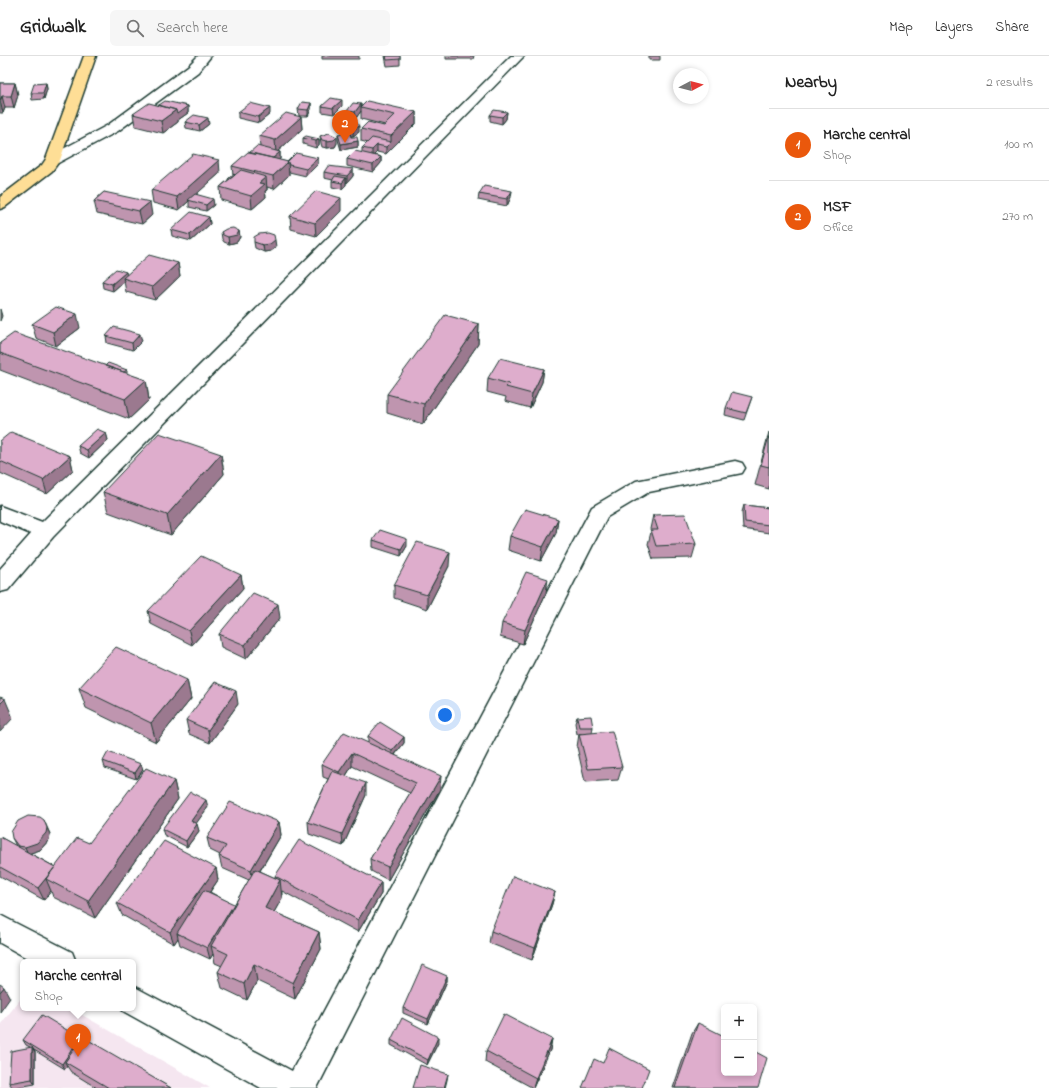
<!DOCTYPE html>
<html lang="en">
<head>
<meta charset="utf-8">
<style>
	:root { --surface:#fff; --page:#f6f6f6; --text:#222; --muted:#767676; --line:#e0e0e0; --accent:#ea580c }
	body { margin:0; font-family:"Indie Flower",sans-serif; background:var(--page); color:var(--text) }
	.controls { position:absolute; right:12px; bottom:12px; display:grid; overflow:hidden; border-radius:6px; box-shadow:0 2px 6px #0003 }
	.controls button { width:36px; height:36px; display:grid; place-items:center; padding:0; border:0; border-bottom:1px solid var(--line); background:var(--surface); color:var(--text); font:20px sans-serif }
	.compass { position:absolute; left:673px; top:12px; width:36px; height:36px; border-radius:50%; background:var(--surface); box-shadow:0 2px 6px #0003; rotate:83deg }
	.you { position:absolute; left:445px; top:659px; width:14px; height:14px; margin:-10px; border:3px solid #fff; border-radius:50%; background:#1a73e8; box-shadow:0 0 0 6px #1a73e833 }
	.badge { display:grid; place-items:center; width:26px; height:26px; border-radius:50%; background:var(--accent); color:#fff; font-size:13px; font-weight:700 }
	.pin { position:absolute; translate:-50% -33px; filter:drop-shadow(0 1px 2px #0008) }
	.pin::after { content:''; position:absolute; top:21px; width:14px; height:12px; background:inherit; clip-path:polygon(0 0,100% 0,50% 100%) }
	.popup { position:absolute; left:20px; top:903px; width:116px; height:52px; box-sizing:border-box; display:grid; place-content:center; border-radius:6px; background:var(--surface); filter:drop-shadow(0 1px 3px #0005); font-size:13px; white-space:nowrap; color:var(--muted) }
	.popup b { font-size:15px; color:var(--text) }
	.popup::after { content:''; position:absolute; left:50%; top:100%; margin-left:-8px; border:8px solid transparent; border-top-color:var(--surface) }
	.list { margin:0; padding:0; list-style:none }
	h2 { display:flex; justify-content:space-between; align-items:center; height:52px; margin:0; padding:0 16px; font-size:17px }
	h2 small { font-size:13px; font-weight:400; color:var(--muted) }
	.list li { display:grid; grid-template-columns:26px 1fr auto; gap:12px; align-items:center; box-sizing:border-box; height:72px; padding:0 16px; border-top:1px solid var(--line) }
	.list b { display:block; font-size:15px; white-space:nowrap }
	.list p { margin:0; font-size:13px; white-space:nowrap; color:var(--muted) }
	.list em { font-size:13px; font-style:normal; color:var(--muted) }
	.icon { flex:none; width:22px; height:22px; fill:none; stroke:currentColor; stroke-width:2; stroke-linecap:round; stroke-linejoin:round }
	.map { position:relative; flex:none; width:769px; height:1032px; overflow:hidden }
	header { display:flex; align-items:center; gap:24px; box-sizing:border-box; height:56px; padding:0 20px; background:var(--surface); border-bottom:1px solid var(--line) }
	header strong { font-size:19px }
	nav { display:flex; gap:22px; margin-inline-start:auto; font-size:14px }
	.search { width:280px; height:36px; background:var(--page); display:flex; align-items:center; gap:10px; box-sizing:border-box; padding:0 14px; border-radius:6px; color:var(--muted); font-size:15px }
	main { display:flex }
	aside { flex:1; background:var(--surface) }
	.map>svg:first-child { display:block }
</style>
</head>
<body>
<header>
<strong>Gridwalk</strong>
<div class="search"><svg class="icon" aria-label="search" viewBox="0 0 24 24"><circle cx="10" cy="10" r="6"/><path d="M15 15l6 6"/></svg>Search here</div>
<nav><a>Map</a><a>Layers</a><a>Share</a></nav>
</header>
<main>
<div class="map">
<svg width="769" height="1032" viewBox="0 0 769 1032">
	<rect width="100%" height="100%" fill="#fff"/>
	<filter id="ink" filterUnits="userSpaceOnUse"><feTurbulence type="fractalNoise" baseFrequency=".025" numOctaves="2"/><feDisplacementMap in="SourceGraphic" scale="8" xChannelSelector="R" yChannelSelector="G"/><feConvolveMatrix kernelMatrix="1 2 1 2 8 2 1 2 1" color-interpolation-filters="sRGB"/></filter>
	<g filter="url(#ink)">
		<path fill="#f5e6f0" d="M23,940V952H70L210,1032H0V969Z"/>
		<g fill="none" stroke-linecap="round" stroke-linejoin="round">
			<defs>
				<path id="minor" d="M198,0H211L198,16L118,75L58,107L53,108L48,107L46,104L48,101L108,69L188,10Z
					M511,0H524L53,481L8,534L0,536V513L31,478L0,465V450L42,466Z
					M735,405L742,407L745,412L742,417L649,436L607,461L317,1032H261L123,955L121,952H133V930L292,1015L592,451L636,425Z
					M0,859L72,896L76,906H34L0,887Z"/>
				<path id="major" d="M84,0H96L60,104L52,115L5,151L0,153V141L42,109L46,103Z"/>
			</defs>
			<use href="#minor" stroke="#1f3d34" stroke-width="3"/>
			<use href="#major" stroke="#1f3d34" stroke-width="3"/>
			<use href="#minor" fill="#fff" fill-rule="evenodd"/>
			<use href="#major" fill="#fede96" fill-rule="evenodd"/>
		</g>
		<path fill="#bf95af" stroke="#1f3d34" d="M322,0H359V3H322Z
			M385,0H400V9L387,10Z
			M446,0H474L473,3H446Z
			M649,0H660V4H649Z
			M0,27H15L18,39L14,52H5L3,57H0Z
			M46,27L47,33L44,43L32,44L31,37Z
			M311,47V53L308,60H299L298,53Z
			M159,49L188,50V57L178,64V66L163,77L135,70L133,58Z
			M322,50H342L334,58L322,56Z
			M361,50L416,56V68L386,98L377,96L374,99L381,101V107L373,116L347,110V103L362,96V92L368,87L361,85V73L384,70L385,69L361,63V55L356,62L347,61V55Z
			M238,56L270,58L259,67L238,62Z
			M507,56L506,63L502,68L490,65V59Z
			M301,61L302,73L277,96H280V103L279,104L287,106L318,102V108L306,120L289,116V119L274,133L267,131V134L265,135L266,141L252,153L221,144L220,131L228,124V123L233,119L232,110L249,97L260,91L259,80Z
			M185,66L209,68L200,75L186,72Z
			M342,69L359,76L353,80H351V81L358,85V91L341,94L338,84V78H343L342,75Z
			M320,80L337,87L335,91L327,92L322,91L321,87Z
			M303,82L319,83V89L316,92L303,88Z
			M353,113V120L347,127L346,126V129L342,133L332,131V125L333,124L324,122V116Z
			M220,117L196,138L214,149L206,155L189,151V145L179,154L153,147L151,134Z
			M104,136L152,159L142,168L97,158L94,145Z
			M479,138L511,141L507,150L478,144Z
			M341,155L316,180L291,173L290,160Z
			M209,161L210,168L191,185L172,180L171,174Z
			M239,175L240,181L237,186L229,188L224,186L222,183L221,176Z
			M254,186L276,191L271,195L264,196L255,192Z
			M178,207L180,220L155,244L126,236L124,225L113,235L103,232L102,225L126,216V219Z
			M32,268L80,272L56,290L36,282Z
			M479,268L478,288L423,368L387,357V338Z
			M106,280L142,285L133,294L107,287Z
			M0,287L127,314V318L146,324L149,344L129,363L0,314Z
			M544,313L542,326L530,352L505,345L506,341L487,336L488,322Z
			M752,341L744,364L725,359L726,352Z
			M769,376V433L755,429Z
			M106,377L108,384L89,402L80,397L78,390Z
			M0,385L70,400L73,414L47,438L0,417Z
			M221,398L224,418L171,479L108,456L103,436Z
			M744,449L769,452V477L743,473L742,456Z
			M653,459L696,488L692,502L653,503L648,488L651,476L650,473Z
			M558,463L556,477L541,505L508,494L510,480Z
			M373,484L407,490L401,500L373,491Z
			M449,510L427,553L394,542V529Z
			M241,519L243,532L192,589L151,568L148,555Z
			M546,537L523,588L500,581L502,567Z
			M280,562L246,603L221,591L219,578Z
			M187,624L191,643L156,686L86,652L79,632Z
			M238,648L210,687L189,678L186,664Z
			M577,661L593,671L592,677L622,711L618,724L585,726L577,691L579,678H582H577L575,667Z
			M368,680L404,681V687L395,699L440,733L388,824L371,815L370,803L410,737L352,710L346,720L366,739L343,790L309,778L308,766L328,723L323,721L322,708L368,687Z
			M103,705L141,708L143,714L136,723L105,712Z
			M174,725L178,743L95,862L53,841L51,835L44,844L0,820V781L16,790L12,782L44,764L50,778L49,784L40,794L30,797L55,811L89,787Z
			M208,751L196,767L199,775L187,791L164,779L162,773Z
			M279,766L281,779L260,815L275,822V820L381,826V838L358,876L282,835V842L274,856L319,876L321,893L295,943L257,925L247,944L222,932L218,916L222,910L215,907L213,898L210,903L180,889L178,882L174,888L122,859L117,847L216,812L218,824L210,836L234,849L249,824L222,812L219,800L220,799L210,794L207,782Z
			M555,836L552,848L532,904L489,887L491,875Z
			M447,920V925L428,968L403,957V952Z
			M698,967L758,1032H673L692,977Z
			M81,983L171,1032H97L71,1016L67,1010L65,1013L34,994L35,996V1028L13,1032L9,1027L30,991L26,989L23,984Z
			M552,983L550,994L533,1032L485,1006L486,995Z
			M391,984L438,987L427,1009L391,989Z"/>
		<path fill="#9b798f" stroke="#1f3d34" d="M15,27L18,39L14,52L11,40Z
			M46,27L47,33L44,43L43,37Z
			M2,40L5,52L3,57L0,45Z
			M342,44V50L334,58L333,52Z
			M311,47V53L308,60V54Z
			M361,48V55L356,62L355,56Z
			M188,50V57L178,64V66L163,77L161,65L176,54Z
			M270,52V58L259,67L258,61Z
			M416,56V68L386,98V91L391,86V80Z
			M507,56L506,63L502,68V61Z
			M301,61L302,73L276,97L275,84Z
			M208,62L209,68L200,75L199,69Z
			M359,70V76L353,80V74Z
			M337,81V87L335,91L327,92V85Z
			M319,83V89L316,92V85Z
			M358,85V91L341,94V88Z
			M377,89V96L372,101V94Z
			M280,96V103L272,110L271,104Z
			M381,101V107L373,116V109Z
			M318,102V108L306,120V113Z
			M219,104L220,117L190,144H188L189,145L179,154L177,141Z
			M288,106L289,119L274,133L273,120Z
			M353,113V120L347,127V120Z
			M266,121L267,134L265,135L266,141L252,153L251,140L259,127Z
			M346,122V129L342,133V127Z
			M512,135L511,141L507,150V143Z
			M341,142V155L316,180L315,167Z
			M213,143L214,149L206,155V149Z
			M150,146L152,159L142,168L139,155Z
			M209,161L210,168L191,185L190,179Z
			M239,175L240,181L237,186L229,188L228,181Z
			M275,184L276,191L271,195L264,196L263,189Z
			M178,207L180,220L155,244L152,231Z
			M126,216L127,222H123L124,225L113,235L112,228Z
			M0,253L2,260L0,265Z
			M77,258L80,272L56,290L53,276Z
			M479,268L478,288L423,368L424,348Z
			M140,278L142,285L133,294L132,287Z
			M544,313L542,326L530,352L532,338Z
			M146,324L149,344L129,363L125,343Z
			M106,377L108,384L89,402L87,394Z
			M221,398L224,418L171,479L167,459Z
			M70,400L73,414L47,438L43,424Z
			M558,463L556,477L541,505L543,491Z
			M407,483V490L401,500V493Z
			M450,496L449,510L427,553V539Z
			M241,519L243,532L192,589L189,575Z
			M548,523L546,537L523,588L525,574Z
			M278,548L280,562L246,603L245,589Z
			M187,624L191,643L156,686L151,667Z
			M236,635L238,648L210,687L208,674Z
			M5,643L13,662L0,676V648Z
			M404,681V687L392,702V695Z
			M352,697V710L340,729L339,716Z
			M141,708L143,714L136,723L135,717Z
			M441,720L440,733L388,824V811Z
			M174,725L178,743L95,862L88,845Z
			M366,727V739L343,790L342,778Z
			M206,744L208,751L193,772L191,765Z
			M279,766L281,779L253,826L251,814Z
			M197,768L199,775L187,791L186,785Z
			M47,772L50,778L49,784L40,794L28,798L25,791Z
			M55,811L46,823L51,835L44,844L38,832Z
			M216,812L218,824L180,879L177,877L178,882L174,888L170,876Z
			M280,824L282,842L267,869L265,852Z
			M381,826V838L358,876V864Z
			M555,836L552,848L532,904L535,892Z
			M234,848L237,860L211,890L213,898L210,903L207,892Z
			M319,876L321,893L295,943L293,927Z
			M254,908L257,925L247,944L244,928Z
			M447,920V925L428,968V963Z
			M4,931L10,942L0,956V936Z
			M438,981V987L427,1009L428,1004Z
			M80,982L83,988L65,1006L67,1010L65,1013L62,1008Z
			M552,983L550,994L533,1032L536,1022Z
			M32,991L35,996V1028L32,1023Z
			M448,1018L447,1024L445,1032H444Z"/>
		<path fill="#deadcc" stroke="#1f3d34" d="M386,0H400V3L387,4Z
			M0,27H15L11,40H2L0,44Z
			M46,27L43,37H31L34,28Z
			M331,42L342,44L333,52L322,50Z
			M165,45L188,50L177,58L176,54L159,49Z
			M367,45L416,56L391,80L361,73L368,66L384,70L395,59L361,51Z
			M302,46L311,47L308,54L298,53Z
			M149,47L176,54L161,65L133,58Z
			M250,47L270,52L258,61L238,56Z
			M353,47L361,48L355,56L347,55Z
			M494,54L507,56L502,61L490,59Z
			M286,57L301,61L275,84L259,80Z
			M194,59L208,62L199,69L185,66Z
			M348,66L357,67L359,70L353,74L343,72L342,69Z
			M329,77L337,81L334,84L327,85L322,84L320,80Z
			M350,77L351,81H357L358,85L341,88L338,78Z
			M306,80L319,83L316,85L303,82Z
			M372,82L391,86L386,91L377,89L372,94L362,92Z
			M257,90L280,96L273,102L249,97Z
			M355,95L381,101L373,109L347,103Z
			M248,96L288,106L273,120L232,110Z
			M296,97L318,102L306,113L289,109L288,106H287Z
			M193,98L219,104L177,141L151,134Z
			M328,110L353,113L347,120L324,116Z
			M241,114L266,121L259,127L265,128L251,140L220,131Z
			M234,118L235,119L230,123H228Z
			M335,120L346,122L342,127L332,125Z
			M484,130L512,135L507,143L479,138Z
			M316,135L341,142L315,167L290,160Z
			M104,136L150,146L139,155L94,145Z
			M195,138L213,143L206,149L188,144Z
			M191,156L209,161L190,179L171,174Z
			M233,172L239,175L237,179L228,181L223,179L221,176L226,173Z
			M268,177L274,179L275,184L270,188L263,189L254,186V181L259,178Z
			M149,199L178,207L152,231L123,222Z
			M116,213L126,216L112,228L102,225Z
			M56,251L77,258L53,276L32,268Z
			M445,259L479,268L424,348L387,338Z
			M114,271L140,278L132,287L106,280Z
			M14,277L146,324L125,343L0,297V287Z
			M500,302L544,313L532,338L506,331L509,328L488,322Z
			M108,307L127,314L124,316L105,310Z
			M732,336L752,341L746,357L726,352Z
			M97,373L106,377L87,394L78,390Z
			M11,376L70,400L43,424L0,405V385Z
			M159,377L221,398L167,459L103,436Z
			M769,380V411L761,409Z
			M744,449L769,452V469L745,466Z
			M525,453L558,463L543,491L510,480Z
			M685,458L696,488L656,490L651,474H658L653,459Z
			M380,474L407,483L401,493L373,484Z
			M417,486L450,496L427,539L394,529Z
			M201,500L241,519L189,575L148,555Z
			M526,516L548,523L525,574L502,567Z
			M253,537L278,548L245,589L219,578Z
			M116,591L187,624L151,667L79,632Z
			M215,626L236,635L208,674L186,664Z
			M0,641L5,643L0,648Z
			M591,660L593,671H579L577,661Z
			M380,666L404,681L392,695L368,680Z
			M612,675L622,711L588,713L579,678Z
			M344,676L441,720L388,811L370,803L416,727L352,697L339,716L322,708Z
			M108,696L141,708L135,717L103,705Z
			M146,712L174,725L88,845L46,823L77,782L89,787Z
			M332,715L366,727L342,778L308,766Z
			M190,736L206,744L191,765L197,768L186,785L162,773Z
			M230,746L279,766L251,814L219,800L226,790L207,782Z
			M28,760L40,761L44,764L47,772L46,777L37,787L25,791L18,790L12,782L11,776L18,765Z
			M0,781L55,811L38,832L0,811Z
			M299,784L381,826L358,864L275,820Z
			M164,785L216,812L170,876L117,847Z
			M255,813L280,824L265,852L319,876L293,927L254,908L244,928L218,916L228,898L211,890Z
			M513,820L555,836L535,892L491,875Z
			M204,834L234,848L207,892L177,877Z
			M422,909L447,920L428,963L403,952Z
			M0,928L4,931L0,936Z
			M504,958L552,983L536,1022L486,995Z
			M42,959L80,982L62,1008L23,984Z
			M402,962L438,981L428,1004L391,984Z
			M698,967L724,980V1017H754V995L767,1002L758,1032H675Z
			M83,981L171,1032H109L65,1006Z
			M32,991V1023L9,1027L11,995Z
			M609,992L649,1013L642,1032H582L594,1003L603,1007Z
			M420,1009L448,1018L444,1032H413Z"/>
	</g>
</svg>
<div class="controls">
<button>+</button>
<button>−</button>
</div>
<svg class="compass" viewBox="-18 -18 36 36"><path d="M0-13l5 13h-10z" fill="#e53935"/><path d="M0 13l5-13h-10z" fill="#767676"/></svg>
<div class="you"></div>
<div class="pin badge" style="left:78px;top:1001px">1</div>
<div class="popup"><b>Marche central</b>Shop</div>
<div class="pin badge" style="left:345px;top:87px">2</div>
</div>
<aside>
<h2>Nearby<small>2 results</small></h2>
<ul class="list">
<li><span class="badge">1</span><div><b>Marche central</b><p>Shop</p></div><em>100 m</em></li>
<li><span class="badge">2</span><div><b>MSF</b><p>Office</p></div><em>270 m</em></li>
</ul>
</aside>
</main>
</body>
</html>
